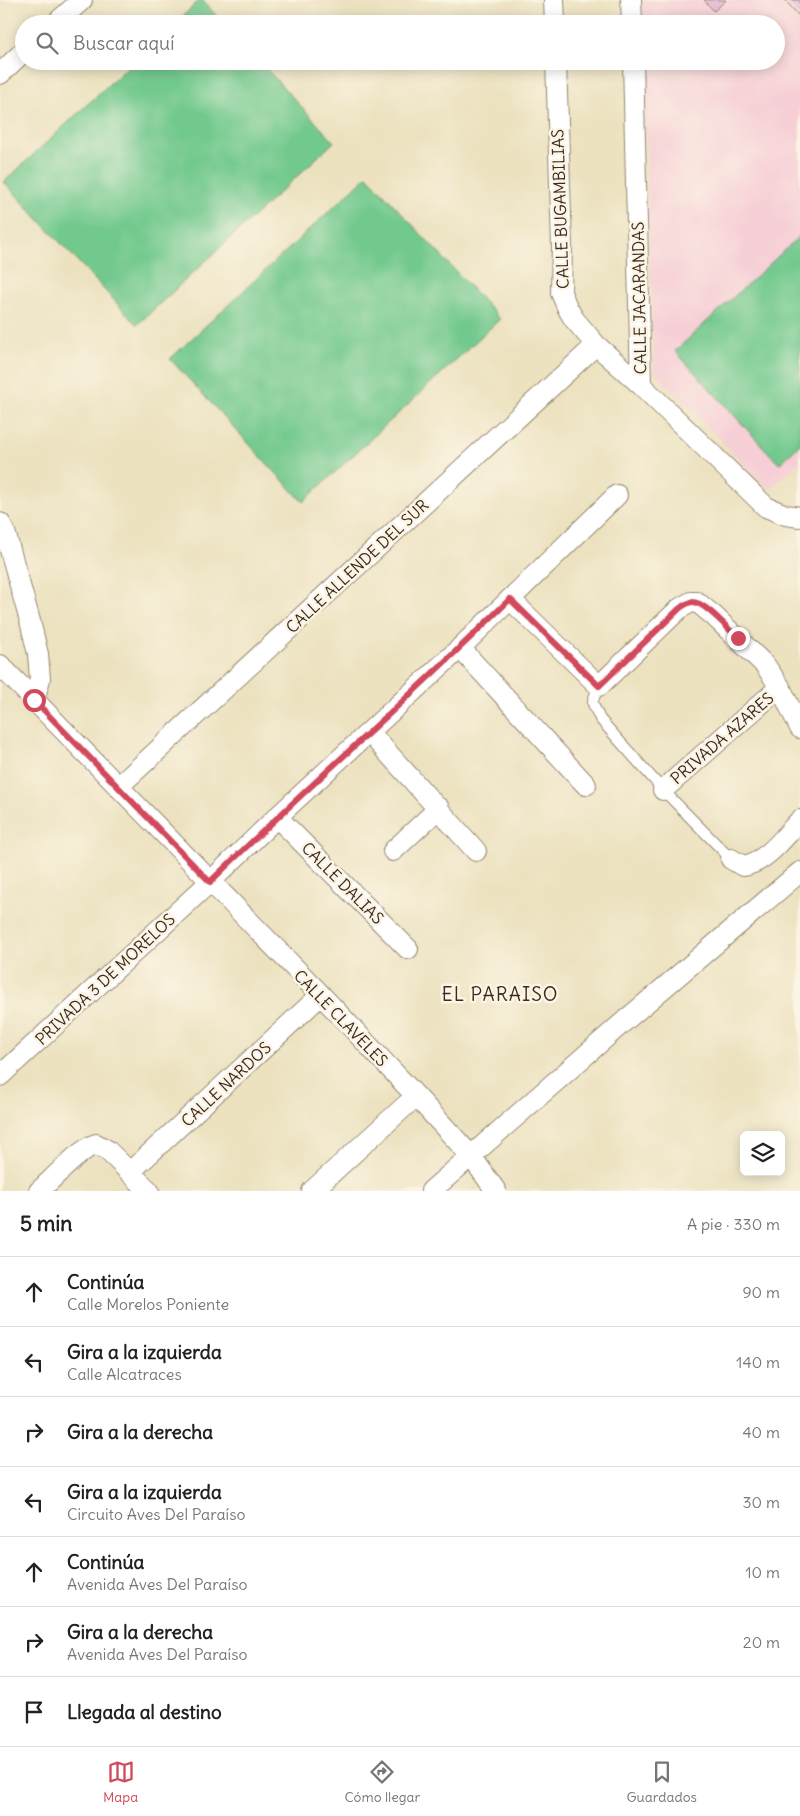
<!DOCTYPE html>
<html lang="es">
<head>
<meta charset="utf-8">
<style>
	:root { --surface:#fff; --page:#f2f2f2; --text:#222; --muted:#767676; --line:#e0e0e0; --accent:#d1495b }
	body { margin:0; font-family:Delius,sans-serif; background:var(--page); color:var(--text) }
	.controls { position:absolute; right:15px; bottom:15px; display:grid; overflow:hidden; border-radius:8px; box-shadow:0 2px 12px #0003 }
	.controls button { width:45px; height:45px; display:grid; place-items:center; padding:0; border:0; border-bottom:1px solid var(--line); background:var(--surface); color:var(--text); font:25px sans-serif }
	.stop { position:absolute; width:15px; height:15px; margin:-11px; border:4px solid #d1495b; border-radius:50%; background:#fff }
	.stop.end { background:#d1495b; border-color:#fff; box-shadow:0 1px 5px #0008 }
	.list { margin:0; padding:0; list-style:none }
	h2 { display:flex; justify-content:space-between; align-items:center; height:65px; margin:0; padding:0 20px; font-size:21px }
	h2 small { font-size:16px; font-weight:400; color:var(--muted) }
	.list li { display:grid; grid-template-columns:32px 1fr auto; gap:15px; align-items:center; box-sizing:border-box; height:70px; padding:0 20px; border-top:1px solid var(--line) }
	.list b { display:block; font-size:19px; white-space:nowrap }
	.list p { margin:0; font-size:16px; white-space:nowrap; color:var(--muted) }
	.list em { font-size:16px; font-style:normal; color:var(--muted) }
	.icon { flex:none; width:28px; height:28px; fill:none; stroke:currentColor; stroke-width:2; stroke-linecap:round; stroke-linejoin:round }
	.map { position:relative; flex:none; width:800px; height:1191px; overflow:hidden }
	.search { position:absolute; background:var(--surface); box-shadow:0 2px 12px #0003; left:15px; right:15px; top:15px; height:55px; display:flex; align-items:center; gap:12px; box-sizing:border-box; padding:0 18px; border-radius:28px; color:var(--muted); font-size:19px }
	.sheet { height:555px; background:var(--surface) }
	nav { display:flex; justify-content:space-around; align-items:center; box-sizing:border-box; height:70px; border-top:1px solid var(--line); background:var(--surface); font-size:14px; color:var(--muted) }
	nav a { display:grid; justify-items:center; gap:2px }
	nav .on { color:var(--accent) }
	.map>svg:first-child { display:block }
</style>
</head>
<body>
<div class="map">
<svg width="800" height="1191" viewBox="0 0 800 1191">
	<rect width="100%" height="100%" fill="#fcf5e5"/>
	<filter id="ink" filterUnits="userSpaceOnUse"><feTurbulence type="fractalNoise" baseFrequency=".02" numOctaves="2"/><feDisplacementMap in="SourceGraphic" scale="10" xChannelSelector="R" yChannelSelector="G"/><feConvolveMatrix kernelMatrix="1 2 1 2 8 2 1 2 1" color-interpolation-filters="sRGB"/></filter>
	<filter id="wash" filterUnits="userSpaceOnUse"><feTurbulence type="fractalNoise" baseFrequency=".0096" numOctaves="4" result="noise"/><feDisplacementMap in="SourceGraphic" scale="20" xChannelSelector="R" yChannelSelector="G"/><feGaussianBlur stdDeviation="1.12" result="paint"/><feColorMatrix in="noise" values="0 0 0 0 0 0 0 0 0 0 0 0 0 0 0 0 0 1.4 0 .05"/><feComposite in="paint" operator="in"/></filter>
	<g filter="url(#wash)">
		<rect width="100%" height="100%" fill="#ece2c0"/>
		<path fill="#f6cfd6" d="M640,0H800V462L769,490L654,371L643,61H776V24H641Z"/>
		<path fill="#72c98e" stroke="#567a56" d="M200,0H202L224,24H174Z
			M134,61H259L334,142L137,325L4,182Z
			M367,176L500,319L303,502L170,359Z
			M800,236V445L779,464L675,351Z"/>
		<g id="blocks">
			<path fill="#e2b2d5" d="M704,0H726L714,11Z
				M785,0H800V17Z"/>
		</g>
	</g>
	<g filter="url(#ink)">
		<use href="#blocks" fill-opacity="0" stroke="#94866f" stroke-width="1"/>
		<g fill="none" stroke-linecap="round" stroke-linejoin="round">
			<defs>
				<path id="service" d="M599,686L593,700V704L600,719L663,790L731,859"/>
				<path id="minor" d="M554,0L555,24
					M631,0L632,24
					M55,24L82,0
					M556,61L562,247L561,293L568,309L574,319L596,345L641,385L766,507L786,515L800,517
					M633,61L641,385
					M0,74L24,51
					M0,523L5,532L30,621L38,654L40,679L34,700
					M510,599L599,686L679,609L691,602H697L714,616L765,665L780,687L800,728
					M460,648L586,785
					M0,665L321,995L416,1096L471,1156L496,1191
					M369,732L476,851
					M118,787L596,345
					M663,790L780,687
					M277,817L408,949
					M393,851L439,808
					M731,859L743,866C766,863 785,836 800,820
					M0,1076L210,882L277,817L460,648L617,495
					M130,1172L321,995
					M39,1191C53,1179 80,1149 96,1144L107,1150L149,1191
					M312,1191L416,1096
					M431,1191L620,1025L800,872"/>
			</defs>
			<use href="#service" stroke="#94866f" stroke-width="12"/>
			<use href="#minor" stroke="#94866f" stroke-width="22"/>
			<use href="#service" stroke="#fff" stroke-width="10"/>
			<use href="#minor" stroke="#fff" stroke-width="20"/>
		</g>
	</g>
	<g fill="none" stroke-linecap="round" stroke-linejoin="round" filter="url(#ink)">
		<path stroke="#d1495b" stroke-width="6" d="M34,700L210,882C308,786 412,696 510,599L599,686L679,609C683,606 688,602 693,602C705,602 729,630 738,638"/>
	</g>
	<g text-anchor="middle" stroke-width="5" stroke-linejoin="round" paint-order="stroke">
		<g font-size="16" fill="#3b2a1e" stroke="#fcf5e5">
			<text transform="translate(560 209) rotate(-92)" y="6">CALLE BUGAMBILIAS</text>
			<text transform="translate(639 298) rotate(-91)" y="6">CALLE JACARANDAS</text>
			<text transform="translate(357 566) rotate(-43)" y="6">CALLE ALLENDE DEL SUR</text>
			<text transform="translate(722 738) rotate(-41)" y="6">PRIVADA AZARES</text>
			<text transform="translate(343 883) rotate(45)" y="6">CALLE DALIAS</text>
			<text transform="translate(105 979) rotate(-43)" y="6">PRIVADA 3 DE MORELOS</text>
			<text transform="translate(341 1018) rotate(46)" y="6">CALLE CLAVELES</text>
			<text transform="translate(226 1084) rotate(-43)" y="6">CALLE NARDOS</text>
		</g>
		<g font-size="19" letter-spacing="1" fill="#3b2a1e" stroke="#fcf5e5">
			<text x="500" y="1001">EL PARAISO</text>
		</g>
	</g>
</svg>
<div class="controls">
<button><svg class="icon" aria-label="layers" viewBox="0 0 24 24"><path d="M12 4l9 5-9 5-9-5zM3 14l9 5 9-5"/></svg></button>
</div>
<div class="stop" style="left:34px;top:700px"></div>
<div class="stop end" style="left:738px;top:638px"></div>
<div class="search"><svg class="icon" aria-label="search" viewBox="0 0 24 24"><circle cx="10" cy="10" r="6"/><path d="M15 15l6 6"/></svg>Buscar aquí</div>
</div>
<section class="sheet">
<h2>5 min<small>A pie · 330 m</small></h2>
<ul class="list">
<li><svg class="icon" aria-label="ahead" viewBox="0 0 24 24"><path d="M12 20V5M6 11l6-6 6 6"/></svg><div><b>Continúa</b><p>Calle Morelos Poniente</p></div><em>90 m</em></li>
<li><svg class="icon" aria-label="left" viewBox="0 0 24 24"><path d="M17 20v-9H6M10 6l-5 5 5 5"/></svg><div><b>Gira a la izquierda</b><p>Calle Alcatraces</p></div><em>140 m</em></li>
<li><svg class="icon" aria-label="right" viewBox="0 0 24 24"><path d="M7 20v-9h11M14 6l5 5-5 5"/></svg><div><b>Gira a la derecha</b></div><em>40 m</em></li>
<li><svg class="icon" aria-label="left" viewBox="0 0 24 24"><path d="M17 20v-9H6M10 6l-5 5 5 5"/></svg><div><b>Gira a la izquierda</b><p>Circuito Aves Del Paraíso</p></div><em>30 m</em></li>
<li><svg class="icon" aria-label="ahead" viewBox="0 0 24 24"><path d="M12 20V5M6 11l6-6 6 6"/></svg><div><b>Continúa</b><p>Avenida Aves Del Paraíso</p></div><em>10 m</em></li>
<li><svg class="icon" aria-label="right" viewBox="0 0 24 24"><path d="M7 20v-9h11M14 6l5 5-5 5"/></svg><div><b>Gira a la derecha</b><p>Avenida Aves Del Paraíso</p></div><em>20 m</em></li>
<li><svg class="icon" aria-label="arrive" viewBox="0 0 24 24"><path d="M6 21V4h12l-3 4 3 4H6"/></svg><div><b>Llegada al destino</b></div></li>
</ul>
</section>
<nav>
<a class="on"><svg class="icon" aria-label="map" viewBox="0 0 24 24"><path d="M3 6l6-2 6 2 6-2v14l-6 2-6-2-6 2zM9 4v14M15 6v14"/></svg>Mapa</a>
<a><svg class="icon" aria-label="directions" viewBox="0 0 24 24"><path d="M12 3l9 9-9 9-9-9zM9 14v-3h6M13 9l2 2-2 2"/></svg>Cómo llegar</a>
<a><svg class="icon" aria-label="saved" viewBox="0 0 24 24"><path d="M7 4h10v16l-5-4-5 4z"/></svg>Guardados</a>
</nav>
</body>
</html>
